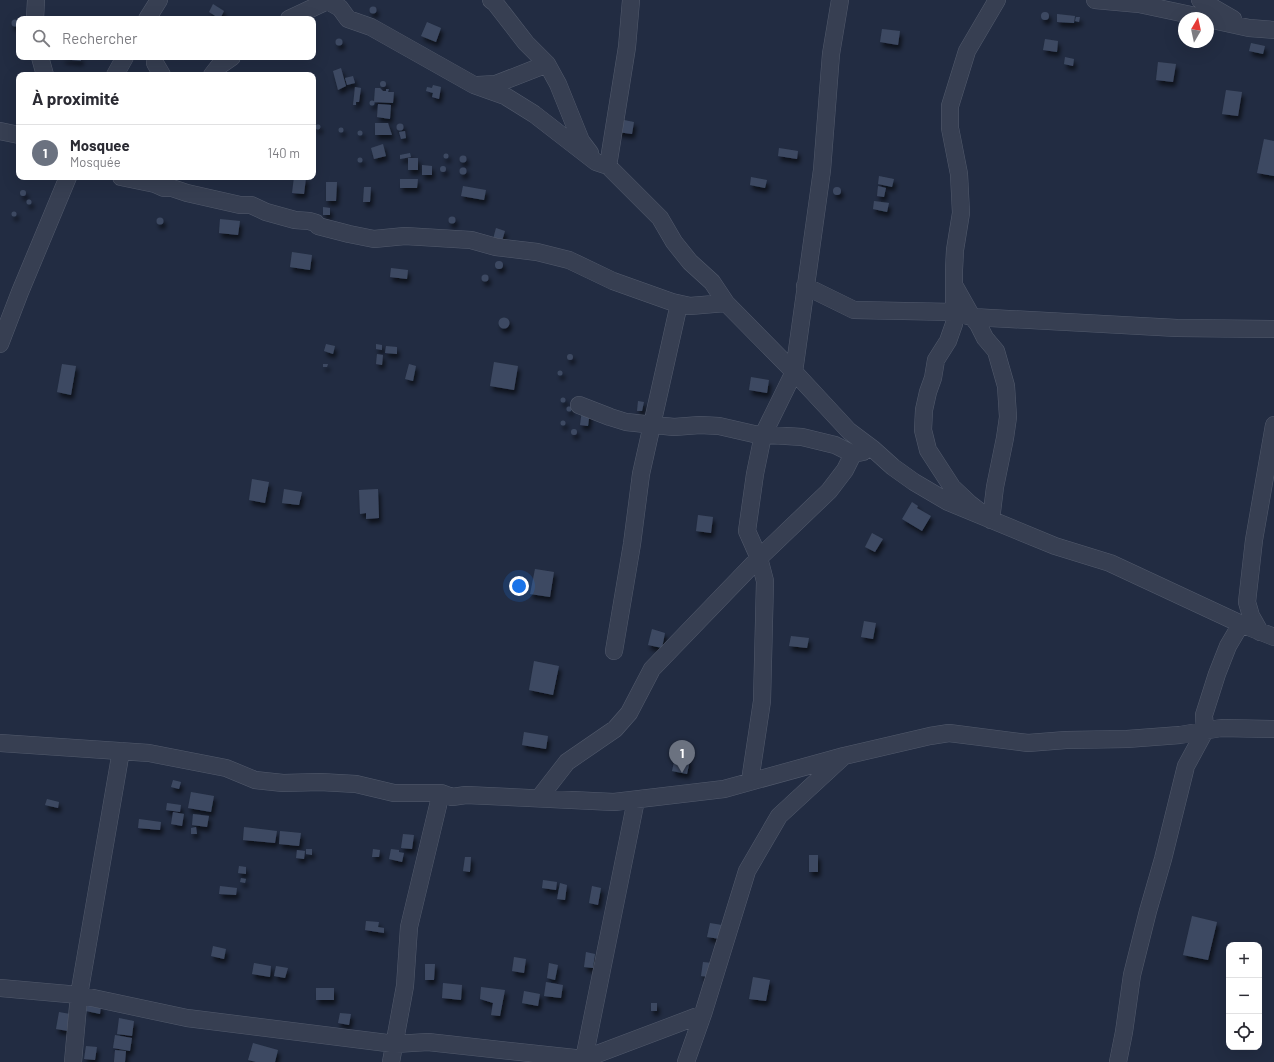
<!DOCTYPE html>
<html lang="fr">
<head>
<meta charset="utf-8">
<style>
	:root { --surface:#fff; --page:#f2f2f3; --text:#2b2b33; --muted:#7c7c81; --line:#e1e1e2; --accent:#54638f }
	body { margin:0; font-family:Barlow,sans-serif; background:var(--page); color:var(--text) }
	.controls { position:absolute; right:12px; bottom:12px; display:grid; overflow:hidden; border-radius:8px; box-shadow:0 4px 16px #0002 }
	.controls button { width:36px; height:36px; display:grid; place-items:center; padding:0; border:0; border-bottom:1px solid var(--line); background:var(--surface); color:var(--text); font:20px sans-serif }
	.compass { position:absolute; left:1178px; top:12px; width:36px; height:36px; border-radius:50%; background:var(--surface); box-shadow:0 4px 16px #0002; rotate:9deg }
	.you { position:absolute; left:519px; top:586px; width:14px; height:14px; margin:-10px; border:3px solid #fff; border-radius:50%; background:#1a73e8; box-shadow:0 0 0 6px #1a73e833 }
	.badge { display:grid; place-items:center; width:26px; height:26px; border-radius:50%; background:var(--accent); color:#fff; font-size:13px; font-weight:700 }
	.pin { position:absolute; translate:-50% -33px; filter:drop-shadow(0 1px 2px #0008) }
	.pin::after { content:''; position:absolute; top:21px; width:14px; height:12px; background:inherit; clip-path:polygon(0 0,100% 0,50% 100%) }
	.list { margin:0; padding:0; list-style:none }
	h2 { display:flex; justify-content:space-between; align-items:center; height:52px; margin:0; padding:0 16px; font-size:17px }
	h2 small { font-size:13px; font-weight:400; color:var(--muted) }
	.list li { display:grid; grid-template-columns:26px 1fr auto; gap:12px; align-items:center; box-sizing:border-box; height:56px; padding:0 16px; border-top:1px solid var(--line) }
	.list b { display:block; font-size:15px; white-space:nowrap }
	.list p { margin:0; font-size:13px; white-space:nowrap; color:var(--muted) }
	.list em { font-size:13px; font-style:normal; color:var(--muted) }
	.icon { flex:none; width:22px; height:22px; fill:none; stroke:currentColor; stroke-width:2; stroke-linecap:round; stroke-linejoin:round }
	.map { position:relative; flex:none; width:1274px; height:1062px; overflow:hidden }
	.search { position:absolute; background:var(--surface); box-shadow:0 4px 16px #0002; left:16px; top:16px; width:300px; height:44px; display:flex; align-items:center; gap:10px; box-sizing:border-box; padding:0 14px; border-radius:8px; color:var(--muted); font-size:15px }
	.panel { position:absolute; background:var(--surface); box-shadow:0 4px 16px #0002; left:16px; top:72px; width:300px; height:108px; border-radius:8px }
	.map>svg:first-child { display:block }
</style>
</head>
<body>
<div class="map">
<svg width="1274" height="1062" viewBox="0 0 1274 1062">
	<defs>
		<filter id="shadow"><feDropShadow dx="2.5" dy="4.5" stdDeviation="2" flood-color="#0009"/></filter>
	</defs>
	<rect width="100%" height="100%" fill="#222c42"/>
	<path fill="#3e4a62" filter="url(#shadow)" d="M213,4L224,11L220,19L209,12Z
		M369.5 10a3.5 3.5 0 1 1 7 0a3.5 3.5 0 1 1-7 0Z
		M1041 16a4 4 0 1 1 8 0a4 4 0 1 1-8 0Z
		M1057,14L1075,16L1074,23L1057,22Z
		M1076,17H1080L1079,22L1075,21Z
		M11.5 23a3.5 3.5 0 1 1 7 0a3.5 3.5 0 1 1-7 0Z
		M427,22L441,28L436,42L421,36Z
		M882,29L900,31L898,45L880,42Z
		M335.5 42a3.5 3.5 0 1 1 7 0a3.5 3.5 0 1 1-7 0Z
		M1045,39L1058,41L1057,52L1043,50Z
		M1251,43L1265,46L1263,54L1249,51Z
		M63,57H81V61L62,59Z
		M1065,57L1074,59L1073,66L1064,64Z
		M1158,62L1176,64L1173,82L1156,80Z
		M341,68L346,86L338,90L333,71Z
		M353,76L355,83L347,85L345,78Z
		M380 84a3 3 0 1 1 6 0a3 3 0 1 1-6 0Z
		M433,85L441,87L439,99L432,97L433,93L426,91L427,87L432,88Z
		M355,87L361,88L359,102H356V105H353Z
		M375,88H380L383,91H386V89H389L388,92H394L393,103L374,102Z
		M1226,90L1242,92L1238,116L1222,114Z
		M369.5 103a2.5 2.5 0 1 1 5 0a2.5 2.5 0 1 1-5 0Z
		M378,104L391,105L390,119L377,117Z
		M619,119L634,122L632,134L617,132Z
		M375,123H388L392,135H375Z
		M396.5 127a3.5 3.5 0 1 1 7 0a3.5 3.5 0 1 1-7 0Z
		M315.5 127a2.5 2.5 0 1 1 5 0a2.5 2.5 0 1 1-5 0Z
		M338.5 130a2.5 2.5 0 1 1 5 0a2.5 2.5 0 1 1-5 0Z
		M357.5 133a2.5 2.5 0 1 1 5 0a2.5 2.5 0 1 1-5 0Z
		M405,131L406,138L401,139L399,132Z
		M1264,139L1274,141V176L1257,173Z
		M383,144L386,156L374,159L371,148Z
		M779,148L798,151L797,159L778,156Z
		M410,153L411,157L400,159V155Z
		M443.5 156a2.5 2.5 0 1 1 5 0a2.5 2.5 0 1 1-5 0Z
		M459.5 159a3.5 3.5 0 1 1 7 0a3.5 3.5 0 1 1-7 0Z
		M357.5 160a2.5 2.5 0 1 1 5 0a2.5 2.5 0 1 1-5 0Z
		M408,158H418V170H408Z
		M422,165L432,166V175H422Z
		M440 169a3 3 0 1 1 6 0a3 3 0 1 1-6 0Z
		M459.5 171a3.5 3.5 0 1 1 7 0a3.5 3.5 0 1 1-7 0Z
		M879,176L894,179L892,187L878,184Z
		M294,177L306,178L304,194L292,193Z
		M751,177L767,180L765,188L750,185Z
		M400,179H418L417,188H400Z
		M326,182H337L336,201H326Z
		M463,186L486,190L484,200L461,196Z
		M878,186L886,188L884,197L877,196Z
		M833 191a4 4 0 1 1 8 0a4 4 0 1 1-8 0Z
		M364,187H371L370,202H363Z
		M20 193a3 3 0 1 1 6 0a3 3 0 1 1-6 0Z
		M26.5 202a2.5 2.5 0 1 1 5 0a2.5 2.5 0 1 1-5 0Z
		M874,201L889,203L887,212L873,209Z
		M323,207L330,208V215H323Z
		M11.5 214a2.5 2.5 0 1 1 5 0a2.5 2.5 0 1 1-5 0Z
		M448.5 220a3.5 3.5 0 1 1 7 0a3.5 3.5 0 1 1-7 0Z
		M156.5 221a3.5 3.5 0 1 1 7 0a3.5 3.5 0 1 1-7 0Z
		M220,219L240,221L238,235L219,233Z
		M496,228L505,231L502,241L493,239Z
		M292,252L312,255L310,270L290,267Z
		M495 265a4 4 0 1 1 8 0a4 4 0 1 1-8 0Z
		M391,268L408,270L407,279L390,277Z
		M481.5 278a3.5 3.5 0 1 1 7 0a3.5 3.5 0 1 1-7 0Z
		M498.5 323a5.5 5.5 0 1 1 11 0a5.5 5.5 0 1 1-11 0Z
		M326,344L335,346L333,354L324,351Z
		M376,344L382,345V350L376,349Z
		M386,346L397,347V354L385,353Z
		M377,354L383,355L382,365L376,364Z
		M567 357a3 3 0 1 1 6 0a3 3 0 1 1-6 0Z
		M494,362L518,366L514,390L490,386Z
		M62,364L76,366L71,395L57,392Z
		M323,364H328L327,367H323Z
		M409,364L416,366L413,381L405,379Z
		M557.5 373a2.5 2.5 0 1 1 5 0a2.5 2.5 0 1 1-5 0Z
		M751,377L769,380L767,393L749,390Z
		M560.5 400a2.5 2.5 0 1 1 5 0a2.5 2.5 0 1 1-5 0Z
		M638,401L644,402L642,411H637Z
		M566.5 409a2.5 2.5 0 1 1 5 0a2.5 2.5 0 1 1-5 0Z
		M582,410L590,411L588,426L580,425Z
		M560.5 423a2.5 2.5 0 1 1 5 0a2.5 2.5 0 1 1-5 0Z
		M571 432a3 3 0 1 1 6 0a3 3 0 1 1-6 0Z
		M252,479L269,482L265,503L249,500Z
		M284,489L302,492L299,505L282,503Z
		M378,489L379,518L366,519V513L360,514L359,490Z
		M912,502L918,506L917,508L931,516L922,531L902,519Z
		M698,515L713,517L711,533L696,531Z
		M872,533L883,539L875,552L865,547Z
		M535,569L554,572L550,597L530,594Z
		M864,621L876,623L873,639L861,637Z
		M652,629L665,633L662,648L648,645Z
		M791,636L809,638L807,648L789,646Z
		M534,661L559,666L553,695L529,690Z
		M524,732L548,736L546,749L522,745Z
		M675,757L690,760L687,774L672,771Z
		M173,780L181,782L179,789L171,787Z
		M191,792L214,796L211,812L188,808Z
		M47,799L59,802L58,808L45,805Z
		M167,803L181,805L180,812L166,810Z
		M173,812L184,814L182,826L171,824Z
		M193,814L209,816L207,827L192,825Z
		M139,819L161,822L160,830L138,828Z
		M196,827L197,834H191V828Z
		M244,827L277,831L275,843L243,840Z
		M280,831L301,833L299,846L279,844Z
		M403,834L414,835L412,849L401,848Z
		M306,849H312V855L306,854Z
		M373,849L380,850L379,857H372Z
		M391,849L399,850V852L404,853L402,862L389,859Z
		M297,850L305,851L304,859L296,858Z
		M809,855H818V872H809Z
		M465,857H471L470,872L463,871Z
		M239,866L246,867V874L238,873Z
		M241,878L246,879L245,883L240,882Z
		M543,880L557,882L556,890L542,888Z
		M560,883L567,885L565,900L557,899Z
		M220,886L237,888L236,895L219,894Z
		M592,886L601,888L598,905L589,903Z
		M1192,916L1217,922L1208,960L1183,955Z
		M366,921L379,922L378,927L384,928V933L365,930Z
		M710,923L722,925L720,939L707,937Z
		M213,946L226,949L224,959L211,956Z
		M586,952L595,954L593,968L584,967Z
		M514,957L526,959L524,973L512,971Z
		M703,962L712,963L710,977L701,976Z
		M254,963L271,966L270,977L252,974Z
		M549,963L558,965L555,980L547,978Z
		M425,964H435L434,980H425Z
		M276,966L288,968L285,978L274,976Z
		M753,977L770,980L766,1001L749,999Z
		M546,982L563,985L561,998L544,996Z
		M443,983L462,985L461,1000L442,998Z
		M481,987L505,990L500,1016L491,1015L493,1003L480,999Z
		M316,988H334V1000H316Z
		M524,991L540,994L538,1006L522,1003Z
		M651,1003H657V1011H651Z
		M87,1004L101,1006L100,1014L86,1011Z
		M59,1012L70,1014L68,1031L56,1029Z
		M340,1013L351,1014L349,1025L338,1023Z
		M119,1018L134,1021L132,1036L117,1034Z
		M115,1035L132,1038L130,1051L113,1048Z
		M253,1043L278,1050L275,1062H256L248,1060Z
		M86,1046L97,1047L95,1060L84,1059Z
		M115,1050L126,1051L125,1062H114Z"/>
	<g fill="none" stroke-linecap="round" stroke-linejoin="round">
		<defs>
			<path id="minor" d="M326,0L340,8L348,19L371,27L474,85L505,96L534,114L596,162L608,166L660,218L674,242L690,262L712,282L726,303L798,376L849,431L873,449L893,467L914,482L948,502L1055,546L1110,563L1241,624L1274,637
				M491,0L495,3L526,43L547,64L558,84L581,141L590,153
				M1095,0L1139,4L1205,18
				M1200,0L1233,19
				M35,19L36,0
				M147,19L159,0
				M289,19L327,1
				M1208,19L1249,28L1274,30
				M40,57L45,75
				M155,63L162,75
				M115,75L125,57
				M212,75L219,66L232,57
				M478,85L496,84L547,64
				M0,131L19,135
				M608,166L627,47L631,0
				M121,177L155,184L164,188H172L187,193L240,205H251L266,212L295,220L309,221L316,223L318,226L349,234L374,239L405,236L471,240L496,247L537,252L569,260L613,281L672,302L690,306L726,303
				M954,285L972,317L978,324L985,338L996,351L1006,386L1008,417L1005,438L995,487L991,520L970,504L952,487L928,450L923,430L924,410L928,392L933,378L936,360L948,341L954,324V270L955,250L961,213L959,174L950,128V106L967,51L997,0
				M805,286L854,310L954,312L972,317L1177,328L1274,329
				M0,344L20,292L68,177
				M579,405L610,417L626,422L674,427L700,425L719,426L754,434L802,437L835,445L853,454L863,452
				M1260,632L1251,616L1247,602L1254,540L1274,425
				M614,651L632,544L641,474L679,304
				M0,743L149,753L226,768L255,780L283,783L320,782L356,784L394,793H441L452,797L466,795L614,802L724,789L844,756L930,736L949,733L1028,743L1066,740L1127,739L1180,735L1221,728L1274,729
				M750,781L762,701L765,581L759,558L747,531L755,474L763,435L794,372L822,170L831,54L840,0
				M539,798L567,762L615,729L629,713L652,669L759,558L829,491L845,470L853,454
				M0,988L79,995L187,1018L395,1044L428,1042L584,1059L703,1014
				M584,1059L636,800
				M73,1062L79,995L121,751
				M391,1062L405,986L409,927L441,793
				M686,1062L703,1014L747,871L779,816L843,757
				M1118,1062L1124,1032L1132,975L1148,911L1163,859L1186,766L1205,731L1204,715L1217,674L1228,646L1241,624"/>
		</defs>
		<use href="#minor" stroke="#525a6c" stroke-width="18"/>
		<use href="#minor" stroke="#373f52" stroke-width="17"/>
	</g>
</svg>
<div class="controls">
<button>+</button>
<button>−</button>
<button><svg class="icon" aria-label="locate" viewBox="0 0 24 24"><circle cx="12" cy="12" r="6"/><path d="M12 2v4M12 18v4M2 12h4M18 12h4"/></svg></button>
</div>
<svg class="compass" viewBox="-18 -18 36 36"><path d="M0-13l5 13h-10z" fill="#e53935"/><path d="M0 13l5-13h-10z" fill="#7c7c81"/></svg>
<div class="you"></div>
<div class="pin badge" style="left:682px;top:773px;background:#6b7280">1</div>
<div class="search"><svg class="icon" aria-label="search" viewBox="0 0 24 24"><circle cx="10" cy="10" r="6"/><path d="M15 15l6 6"/></svg>Rechercher</div>
<section class="panel">
<h2>À proximité<small></small></h2>
<ul class="list">
<li><span class="badge" style="background:#6b7280">1</span><div><b>Mosquee</b><p>Mosquée</p></div><em>140 m</em></li>
</ul>
</section>
</div>
</body>
</html>
